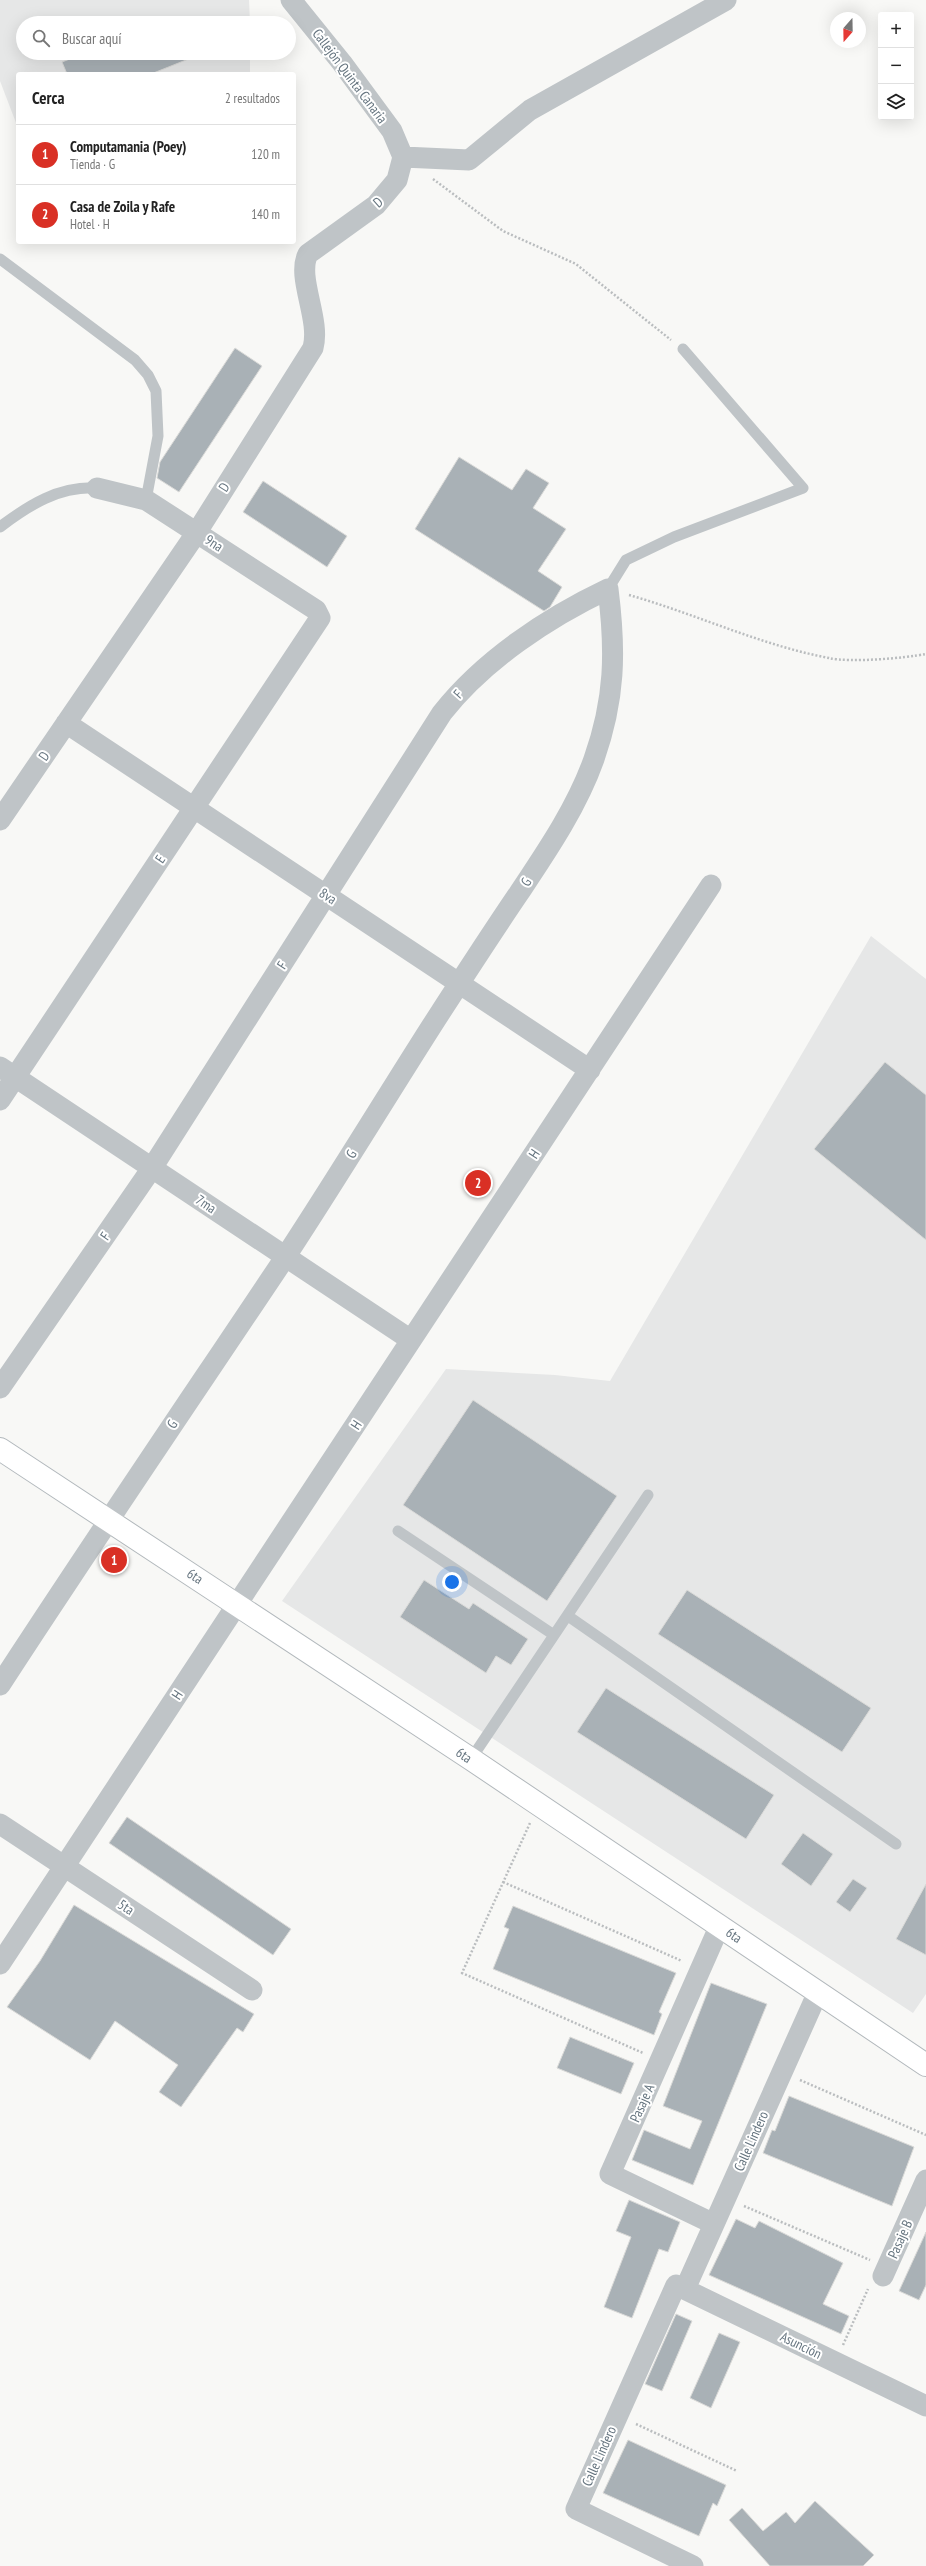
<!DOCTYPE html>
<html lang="es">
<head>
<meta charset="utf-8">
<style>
	:root { --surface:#fff; --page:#f6f6f6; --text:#222; --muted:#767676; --line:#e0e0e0; --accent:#d93025 }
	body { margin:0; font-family:"PT Sans Narrow",sans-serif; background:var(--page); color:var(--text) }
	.controls { position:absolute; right:12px; top:12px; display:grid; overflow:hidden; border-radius:4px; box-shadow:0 4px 16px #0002 }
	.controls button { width:36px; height:36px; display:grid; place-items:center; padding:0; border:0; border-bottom:1px solid var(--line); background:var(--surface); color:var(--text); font:20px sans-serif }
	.compass { position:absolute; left:830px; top:12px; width:36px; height:36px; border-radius:50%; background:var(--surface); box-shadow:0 4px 16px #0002; rotate:200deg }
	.you { position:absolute; left:452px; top:1582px; width:14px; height:14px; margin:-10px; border:3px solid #fff; border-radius:50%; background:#1a73e8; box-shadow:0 0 0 6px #1a73e833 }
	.badge { display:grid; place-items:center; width:26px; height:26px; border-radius:50%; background:var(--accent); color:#fff; font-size:13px; font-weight:700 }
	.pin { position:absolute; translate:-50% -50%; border:2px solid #fff; box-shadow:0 1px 4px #0006 }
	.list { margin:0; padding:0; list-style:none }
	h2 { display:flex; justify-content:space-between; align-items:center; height:52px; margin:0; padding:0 16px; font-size:17px }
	h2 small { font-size:13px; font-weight:400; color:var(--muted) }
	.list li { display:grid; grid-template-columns:26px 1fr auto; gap:12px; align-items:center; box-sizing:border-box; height:60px; padding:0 16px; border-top:1px solid var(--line) }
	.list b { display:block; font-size:15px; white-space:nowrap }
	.list p { margin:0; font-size:13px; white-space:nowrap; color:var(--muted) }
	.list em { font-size:13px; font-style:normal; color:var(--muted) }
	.icon { flex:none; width:22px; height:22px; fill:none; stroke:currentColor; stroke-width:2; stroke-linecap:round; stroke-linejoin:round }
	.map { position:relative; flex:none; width:926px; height:2566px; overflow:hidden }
	.search { position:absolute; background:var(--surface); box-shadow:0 4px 16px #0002; left:16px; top:16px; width:280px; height:44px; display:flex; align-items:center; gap:10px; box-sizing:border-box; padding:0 14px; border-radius:22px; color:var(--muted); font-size:15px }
	.panel { position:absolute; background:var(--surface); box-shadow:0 4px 16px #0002; left:16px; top:72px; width:280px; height:172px; border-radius:4px }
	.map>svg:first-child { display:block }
</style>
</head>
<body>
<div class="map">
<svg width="926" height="2566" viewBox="0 0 926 2566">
	<rect width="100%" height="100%" fill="#f8f8f6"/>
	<path fill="#e6e7e7" d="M0,0H249L250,23H23V53H250V74H18V128L0,81Z
		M871,936L926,979V1994L913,2013L282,1601L446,1369L555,1375L610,1381Z"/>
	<path fill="#a9b1b6" stroke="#dadad8" d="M85,53H201V54L151,74H67L62,62Z
		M235,348L262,366L179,492L157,478L160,462Z
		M459,457L512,490L526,469L549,483L533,508L566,529L538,571L562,587L550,607L544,611L415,529Z
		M263,481L347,536L327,567L243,512Z
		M885,1062L926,1095V1240L814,1149Z
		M473,1400L617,1496L547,1601L403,1505Z
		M424,1580L469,1609L473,1603L528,1639L511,1665L496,1656L486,1673L400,1617Z
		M687,1590L871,1708L842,1752L658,1634Z
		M606,1688L774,1795L746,1839L577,1732Z
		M127,1817L291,1929L273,1955L109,1843Z
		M803,1833L833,1854L811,1886L781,1864Z
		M853,1879L867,1888L850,1912L836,1902Z
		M926,1884V1955L896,1939Z
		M74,1905L254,2014L243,2032L237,2028L181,2107L159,2092L178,2065L115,2021L90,2060L7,2007L40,1961Z
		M513,1906L676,1973L659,2012L662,2014L654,2035L493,1969L509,1929L504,1927Z
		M711,1983L767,2004L693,2185L632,2160L644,2130L690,2149L702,2121L663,2106Z
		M570,2037L634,2063L621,2094L557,2068Z
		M789,2096L914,2147L892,2206L763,2153L772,2130L775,2131Z
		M629,2200L680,2222L668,2252L659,2249L632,2318L604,2307L631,2237L616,2231Z
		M736,2219L755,2228L759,2221L843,2263L823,2304L849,2316L841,2334L709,2275Z
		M926,2232V2285L919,2300L899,2291Z
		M676,2314L692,2321L662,2391L645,2384Z
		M719,2333L740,2342L711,2408L690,2398Z
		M628,2440L726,2485L717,2506L713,2503L699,2536L603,2493Z
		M815,2501L874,2555L863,2566H770L729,2520L742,2508L763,2531L786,2512L795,2523Z"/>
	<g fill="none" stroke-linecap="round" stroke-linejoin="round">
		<defs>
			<path id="secondary" d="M0,1449L471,1759L926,2065"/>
		</defs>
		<use href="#secondary" stroke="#b2b8bc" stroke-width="24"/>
		<path stroke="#babdbf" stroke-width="2.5" stroke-dasharray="2 2" stroke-linecap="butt" d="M433,179L503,231L576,264L671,340
			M629,595C696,614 760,645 829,658C850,663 905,658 926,654
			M530,1823L462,1973L643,2053
			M503,1882L682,1961
			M800,2080L926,2135
			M744,2206L870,2260
			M843,2345L868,2289
			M636,2424L737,2471"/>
		<path stroke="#bfc4c7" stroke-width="11" d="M0,259L135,360L148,375L156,391L158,436L146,500
			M0,527C29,505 59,486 97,488
			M608,589L626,560L674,537L803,488L683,349
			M398,1531L554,1635
			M568,1616L896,1844
			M471,1759L648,1495"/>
		<path stroke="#bfc4c7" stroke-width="21" d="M291,0L342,63L392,131L403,157
			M403,157L469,160L530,110L726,0
			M66,723L590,1070
			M0,820L197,532L313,348C321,319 296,277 308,254L376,205L397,180L403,157
			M0,1067L411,1340
			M0,1100L320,618L316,610L146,500L97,488
			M0,1388L152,1168L442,713C484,660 547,618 608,589C616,652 615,699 594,759C577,807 547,851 519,893C489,937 460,982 431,1027C382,1104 334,1183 284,1259C189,1401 93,1542 0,1685
			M0,1824L252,1990
			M0,1964L711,885
			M714,2224L610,2174L720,1925
			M883,2276L926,2180
			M685,2289L818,1992
			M693,2566L576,2509L676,2285L926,2406"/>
		<use href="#secondary" stroke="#fff" stroke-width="22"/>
	</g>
	<g text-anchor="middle" stroke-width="4" stroke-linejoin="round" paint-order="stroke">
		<g font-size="14" fill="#65747f" stroke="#fff">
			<text transform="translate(350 76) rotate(53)" y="5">Callejón Quinta Canaria</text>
			<text transform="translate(378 202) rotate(-42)" y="5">D</text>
			<text transform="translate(224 487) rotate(-58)" y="5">D</text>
			<text transform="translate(214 543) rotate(33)" y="5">9na</text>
			<text transform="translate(458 694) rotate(-48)" y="5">F</text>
			<text transform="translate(44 756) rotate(-56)" y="5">D</text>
			<text transform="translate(160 859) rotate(-56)" y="5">E</text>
			<text transform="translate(526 882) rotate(-57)" y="5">G</text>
			<text transform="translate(328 896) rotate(33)" y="5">8va</text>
			<text transform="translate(282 965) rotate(-57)" y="5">F</text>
			<text transform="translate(351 1154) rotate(-58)" y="5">G</text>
			<text transform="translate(534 1154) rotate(-57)" y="5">H</text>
			<text transform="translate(206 1204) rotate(34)" y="5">7ma</text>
			<text transform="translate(105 1236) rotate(-55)" y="5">F</text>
			<text transform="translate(172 1424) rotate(-56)" y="5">G</text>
			<text transform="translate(356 1425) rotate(-57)" y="5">H</text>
			<text transform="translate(195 1576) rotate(33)" y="5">6ta</text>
			<text transform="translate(177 1695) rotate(-57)" y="5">H</text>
			<text transform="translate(464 1755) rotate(34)" y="5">6ta</text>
			<text transform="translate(126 1907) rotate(33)" y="5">5ta</text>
			<text transform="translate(734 1935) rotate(34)" y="5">6ta</text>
			<text transform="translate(642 2103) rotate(-66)" y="5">Pasaje A</text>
			<text transform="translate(751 2141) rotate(-66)" y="5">Calle Lindero</text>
			<text transform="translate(900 2239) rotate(-66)" y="5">Pasaje B</text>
			<text transform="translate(801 2345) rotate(26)" y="5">Asunción</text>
			<text transform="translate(599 2456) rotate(-66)" y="5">Calle Lindero</text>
		</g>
	</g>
</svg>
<div class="controls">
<button>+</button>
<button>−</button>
<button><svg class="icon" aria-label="layers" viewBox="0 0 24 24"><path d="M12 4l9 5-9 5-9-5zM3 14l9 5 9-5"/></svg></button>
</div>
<svg class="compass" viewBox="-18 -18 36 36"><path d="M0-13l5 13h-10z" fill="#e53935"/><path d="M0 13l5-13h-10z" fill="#767676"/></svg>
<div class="you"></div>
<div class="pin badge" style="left:114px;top:1560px">1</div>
<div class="pin badge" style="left:478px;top:1183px">2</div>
<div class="search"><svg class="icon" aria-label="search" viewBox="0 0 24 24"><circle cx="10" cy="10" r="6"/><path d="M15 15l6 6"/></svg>Buscar aquí</div>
<section class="panel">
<h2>Cerca<small>2 resultados</small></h2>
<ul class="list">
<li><span class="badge">1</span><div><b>Computamania (Poey)</b><p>Tienda · G</p></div><em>120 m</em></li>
<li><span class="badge">2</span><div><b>Casa de Zoila y Rafe</b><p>Hotel · H</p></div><em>140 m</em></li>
</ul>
</section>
</div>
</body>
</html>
